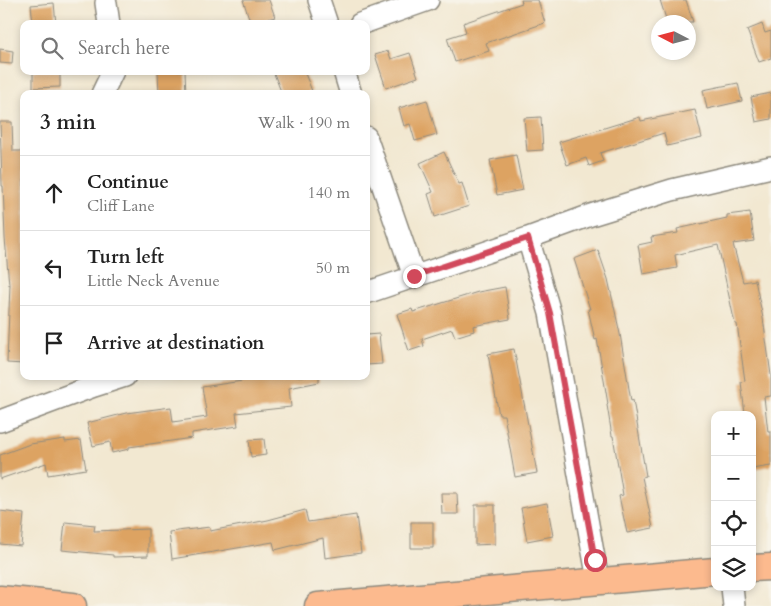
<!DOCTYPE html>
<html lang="en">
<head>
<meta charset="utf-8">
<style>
	:root { --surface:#fff; --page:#f6f6f6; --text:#222; --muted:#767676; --line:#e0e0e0 }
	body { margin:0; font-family:Cardo,serif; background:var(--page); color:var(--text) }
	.controls { position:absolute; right:15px; bottom:15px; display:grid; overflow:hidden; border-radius:10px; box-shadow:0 2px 8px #0003 }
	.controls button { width:45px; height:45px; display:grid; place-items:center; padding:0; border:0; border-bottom:1px solid var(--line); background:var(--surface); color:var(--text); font:25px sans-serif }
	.compass { position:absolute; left:651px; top:15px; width:45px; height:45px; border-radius:50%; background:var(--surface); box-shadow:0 2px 8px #0003; rotate:276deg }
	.stop { position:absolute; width:15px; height:15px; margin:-11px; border:4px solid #d1495b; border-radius:50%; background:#fff }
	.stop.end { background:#d1495b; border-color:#fff; box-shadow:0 1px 5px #0008 }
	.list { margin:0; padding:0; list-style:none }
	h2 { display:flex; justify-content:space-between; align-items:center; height:65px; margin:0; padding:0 20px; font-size:21px }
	h2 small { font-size:16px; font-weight:400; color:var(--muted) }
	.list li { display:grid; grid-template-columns:32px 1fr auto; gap:15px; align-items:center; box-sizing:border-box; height:75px; padding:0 20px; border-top:1px solid var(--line) }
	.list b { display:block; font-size:19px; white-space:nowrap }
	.list p { margin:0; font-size:16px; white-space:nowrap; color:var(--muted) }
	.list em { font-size:16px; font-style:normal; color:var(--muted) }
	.icon { flex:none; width:28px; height:28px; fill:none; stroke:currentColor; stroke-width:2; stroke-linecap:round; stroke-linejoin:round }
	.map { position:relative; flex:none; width:771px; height:606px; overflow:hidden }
	.search { position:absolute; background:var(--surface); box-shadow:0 2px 8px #0003; left:20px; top:20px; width:350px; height:55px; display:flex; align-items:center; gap:12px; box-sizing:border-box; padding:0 18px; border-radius:10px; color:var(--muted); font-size:19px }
	.panel { position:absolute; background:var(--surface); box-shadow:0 2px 8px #0003; left:20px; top:90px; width:350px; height:290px; border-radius:10px }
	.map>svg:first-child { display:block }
</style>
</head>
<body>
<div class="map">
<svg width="771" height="606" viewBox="0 0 771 606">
	<rect width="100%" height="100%" fill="#f7f3e8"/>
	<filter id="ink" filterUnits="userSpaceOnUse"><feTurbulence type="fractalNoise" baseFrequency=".02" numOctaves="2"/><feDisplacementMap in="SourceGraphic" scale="10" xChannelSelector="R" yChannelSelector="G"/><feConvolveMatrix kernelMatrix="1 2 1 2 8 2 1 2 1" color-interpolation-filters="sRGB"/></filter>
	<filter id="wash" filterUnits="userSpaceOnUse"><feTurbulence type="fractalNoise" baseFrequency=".0096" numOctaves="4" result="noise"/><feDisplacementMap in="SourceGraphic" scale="20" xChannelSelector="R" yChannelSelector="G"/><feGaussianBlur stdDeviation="1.12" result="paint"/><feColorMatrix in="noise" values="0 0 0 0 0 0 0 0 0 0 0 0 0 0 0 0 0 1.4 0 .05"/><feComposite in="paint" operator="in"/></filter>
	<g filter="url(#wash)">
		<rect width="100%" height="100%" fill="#f2e8d1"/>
		<g id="blocks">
			<path fill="#dda362" d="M243,0H269L275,17L251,24Z
				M521,0H538L545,23L486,43L489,51L455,62L447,38L466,32L463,23L522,3Z
				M660,0H686L693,22H667Z
				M54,3L56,24H33L31,5Z
				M762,24L765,33L771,31V58L759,62L747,30Z
				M0,49L13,51L12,64L0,63Z
				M388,51L391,59L410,53L418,77L386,88L375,55Z
				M33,71H60V87L33,88Z
				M158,71H185L186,94H159Z
				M273,71H304L312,91L305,94H282Z
				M738,83L742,101L707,109L703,90Z
				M771,93V119L756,122L751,97Z
				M427,100L437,135L415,141L410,124L404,126L399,108Z
				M695,110L702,138L667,146L664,133L600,153L603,161L589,166L586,158L567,165L559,142L640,117L641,121Z
				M541,117L543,150L527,151L524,118Z
				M0,122H12L13,151H24V364L7,363L10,284L9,285L5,238L3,186H2Z
				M444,152L459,184L462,183L469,206L435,217L428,194L433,192L420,163Z
				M516,155L523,190L497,195L490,160Z
				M750,212L754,241L733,244L743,282L755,280L763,318L771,375V396L764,397L768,432H771V466L752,469V413L745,414L741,382L745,381L737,324H735L718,245L675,255L677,268L643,274L638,245L652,242L651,237L678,233L677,229L727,218V215Z
				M598,250L608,279L620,334L631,401L633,400L646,476L642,477L653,528L627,533L619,496L623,495L613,436H612L607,405L608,404L597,339L595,340L588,309H590L574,259Z
				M505,287L510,319L473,326L474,331L455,337L452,329L422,339L424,346L409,351L397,314L412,309L413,312L478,292Z
				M379,334L382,364L366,365V335Z
				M514,349L537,473L515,477L504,415H499L488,354Z
				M242,376H319V382L289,388L291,407L236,413L238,426L192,433V438L129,447V449L112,453L110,442L93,446L87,423L126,413L171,407L173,422L207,417L202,387L242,381Z
				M65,439V442L81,440L86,469L48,475L46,463L0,479V455L30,444Z
				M264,439L266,455L251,457L249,440Z
				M441,493H457L458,514H442Z
				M547,503L553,536L527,541L521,508Z
				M475,505H495V544L475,545Z
				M305,510L308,522L356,515L361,553L325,558L323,538L275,550L273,542L172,559L169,532L210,527V531L268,520Z
				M0,511L24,514L21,546L0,544Z
				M65,522L95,525L94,531L148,529V556L113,557V555L62,550Z
				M411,522H433V548H411Z"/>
		</g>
	</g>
	<g filter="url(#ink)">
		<use href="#blocks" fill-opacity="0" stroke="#8e8a7e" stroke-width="1"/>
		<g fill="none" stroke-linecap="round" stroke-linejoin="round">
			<defs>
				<path id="minor" d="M319,0L327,24
					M106,3L109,24
					M360,24L428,0
					M344,71L351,94
					M102,94L113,71
					M366,137L414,276
					M528,238L550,313L598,580
					M366,293L528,238L591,215L672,190L771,167
					M0,421L94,386L125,376
					M732,587L734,606"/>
				<path id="major" d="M752,568L771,567
					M0,599L73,606
					M318,606L715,571"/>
			</defs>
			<use href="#minor" stroke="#8e8a7e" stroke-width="24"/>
			<use href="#major" stroke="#8e8a7e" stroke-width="29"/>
			<use href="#minor" stroke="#fff" stroke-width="21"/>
			<use href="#major" stroke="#fcba8e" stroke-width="26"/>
		</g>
	</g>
	<g fill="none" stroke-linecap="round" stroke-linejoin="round" filter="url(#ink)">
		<path stroke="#d1495b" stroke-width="6" d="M414,276L528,238L550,313L595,560"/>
	</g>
</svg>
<div class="controls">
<button>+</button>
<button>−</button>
<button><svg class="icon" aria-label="locate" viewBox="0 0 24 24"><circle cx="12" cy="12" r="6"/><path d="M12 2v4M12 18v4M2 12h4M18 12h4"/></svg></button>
<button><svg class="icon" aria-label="layers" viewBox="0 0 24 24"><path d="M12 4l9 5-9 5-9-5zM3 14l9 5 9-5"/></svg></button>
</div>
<svg class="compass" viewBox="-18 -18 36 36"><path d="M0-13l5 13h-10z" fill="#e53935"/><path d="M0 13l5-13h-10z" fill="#767676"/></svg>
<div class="stop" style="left:595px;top:560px"></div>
<div class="stop end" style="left:414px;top:276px"></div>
<div class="search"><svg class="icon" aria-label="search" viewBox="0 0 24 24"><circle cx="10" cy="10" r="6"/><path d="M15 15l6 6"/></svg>Search here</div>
<section class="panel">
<h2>3 min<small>Walk · 190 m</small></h2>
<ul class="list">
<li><svg class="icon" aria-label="ahead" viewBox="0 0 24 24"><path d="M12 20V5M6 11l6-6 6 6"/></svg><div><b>Continue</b><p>Cliff Lane</p></div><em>140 m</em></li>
<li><svg class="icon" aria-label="left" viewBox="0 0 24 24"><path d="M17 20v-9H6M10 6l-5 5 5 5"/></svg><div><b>Turn left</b><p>Little Neck Avenue</p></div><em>50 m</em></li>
<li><svg class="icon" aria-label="arrive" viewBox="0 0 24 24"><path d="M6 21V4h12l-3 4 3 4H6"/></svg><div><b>Arrive at destination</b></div></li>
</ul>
</section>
</div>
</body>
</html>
